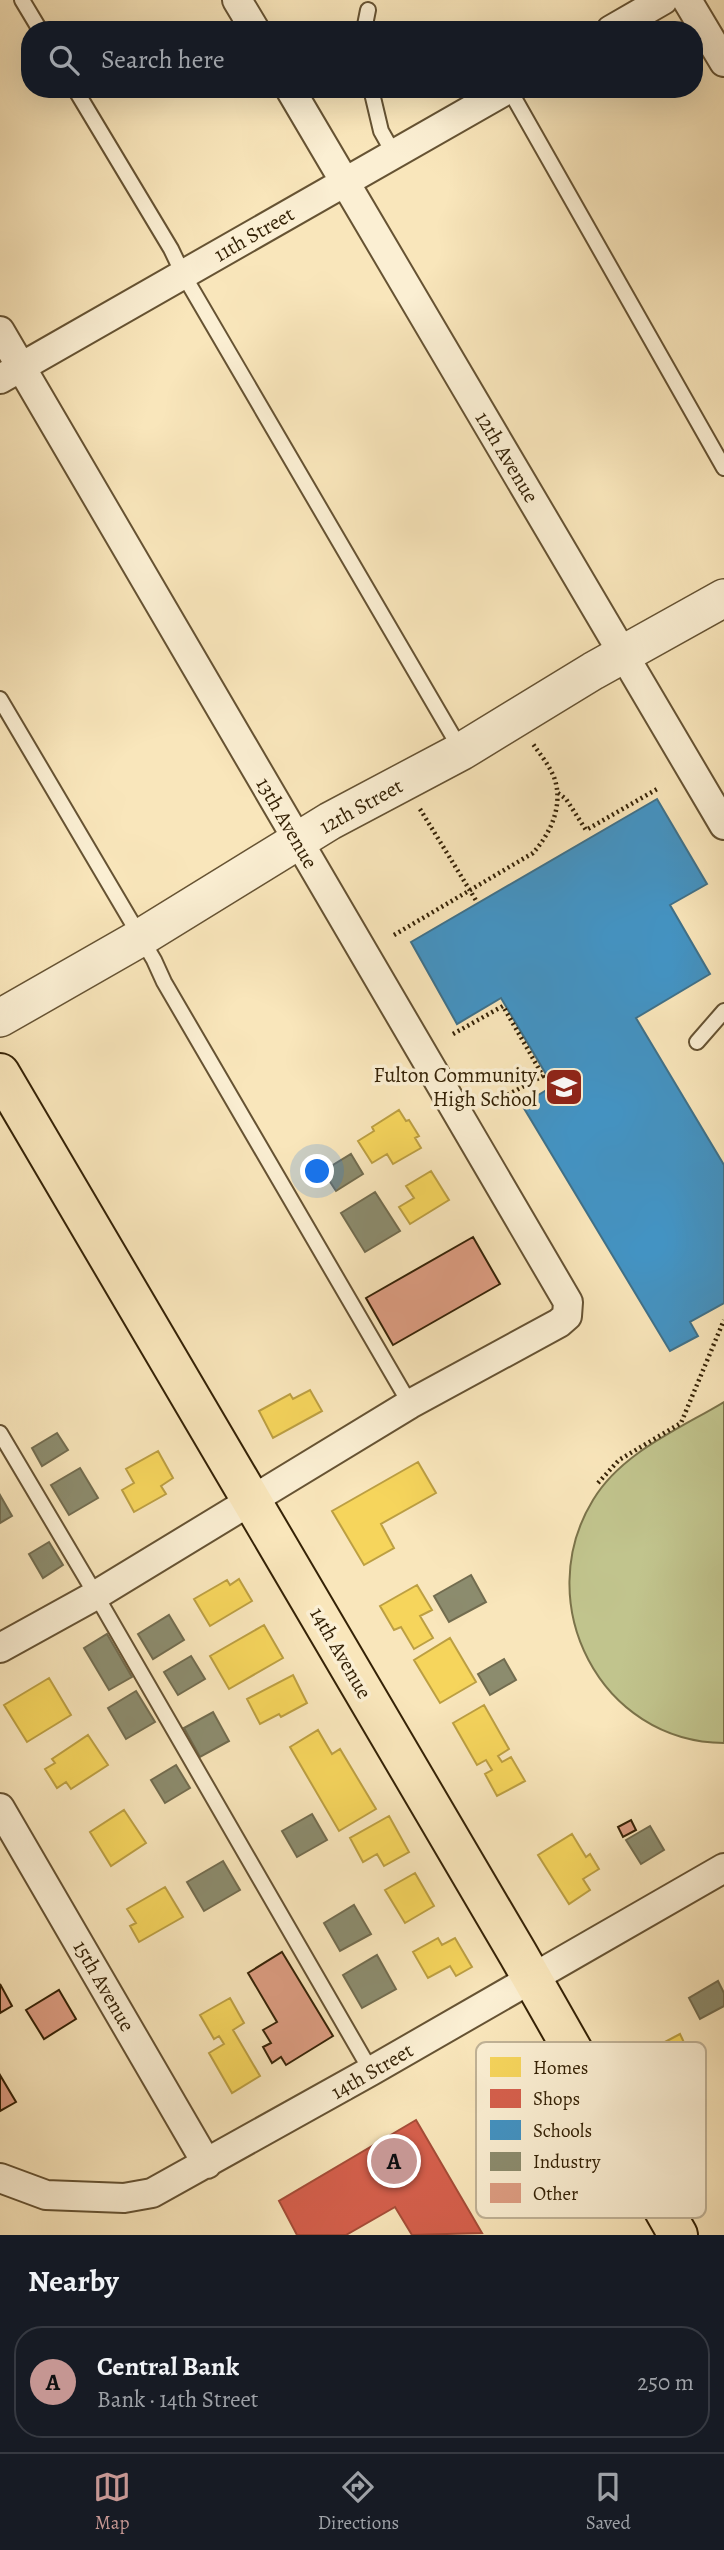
<!DOCTYPE html>
<html lang="en">
<head>
<meta charset="utf-8">
<style>
	:root { --surface:#171b24; --page:#20242c; --text:#f1f3f6; --muted:#9ea1a6; --line:#363941; --accent:#c59692 }
	body { margin:0; font-family:Alegreya,serif; background:var(--page); color:var(--text) }
	.you { position:absolute; left:318px; top:1172px; width:24px; height:24px; margin:-18px; border:5px solid #fff; border-radius:50%; background:#1a73e8; box-shadow:0 0 0 10px #1a73e833 }
	.badge { display:grid; place-items:center; width:46px; height:46px; border-radius:50%; background:var(--accent); color:#111; font-size:23px; font-weight:700 }
	.pin { position:absolute; translate:-50% -50%; border:4px solid #fff; box-shadow:0 2px 7px #0006 }
	.list { margin:0; padding:0; list-style:none }
	h2 { display:flex; justify-content:space-between; align-items:center; height:91px; margin:0; padding:0 28px; font-size:30px }
	h2 small { font-size:23px; font-weight:400; color:var(--muted) }
	.list li { display:grid; grid-template-columns:46px 1fr auto; gap:21px; align-items:center; box-sizing:border-box; height:112px; margin:0 14px 14px; padding:0 14px; border:2px solid var(--line); border-radius:28px }
	.list b { display:block; font-size:26px; white-space:nowrap }
	.list p { margin:0; font-size:23px; white-space:nowrap; color:var(--muted) }
	.list em { font-size:23px; font-style:normal; color:var(--muted) }
	.icon { flex:none; width:38px; height:38px; fill:none; stroke:currentColor; stroke-width:2; stroke-linecap:round; stroke-linejoin:round }
	.map { position:relative; flex:none; width:724px; height:2235px; overflow:hidden }
	.search { position:absolute; background:var(--surface); box-shadow:0 7px 28px #0002; left:21px; right:21px; top:21px; height:77px; display:flex; align-items:center; gap:18px; box-sizing:border-box; padding:0 24px; border-radius:28px; color:var(--muted); font-size:26px }
	.sheet { height:217px; background:var(--surface) }
	nav { display:flex; justify-content:space-around; align-items:center; box-sizing:border-box; height:98px; border-top:2px solid var(--line); background:var(--surface); font-size:19px; color:var(--muted) }
	nav a { display:grid; justify-items:center; gap:4px }
	nav .on { color:var(--accent) }
	.map>svg:first-child { display:block }
</style>
</head>
<body>
<div class="map">
<svg width="724" height="2235" viewBox="0 0 724 2235">
	<rect width="100%" height="100%" fill="#f9e6bb"/>
	<filter id="stains"><feTurbulence type="fractalNoise" baseFrequency=".00286" numOctaves="4"/><feColorMatrix values="0 0 0 0 .2 0 0 0 0 .09 0 0 0 0 .02 0 0 0 .5 -.17"/></filter>
	<radialGradient id="worn" r=".72"><stop offset=".6" stop-color="#630" stop-opacity="0"/><stop offset="1" stop-color="#630" stop-opacity=".3"/></radialGradient>
	<path fill="#c1c48d" stroke="#7b734a" stroke-width="2" d="M724,1402V1743C600,1742 530,1603 593,1500C621,1453 679,1429 724,1402Z"/>
	<path fill="#f6d55c" stroke="#bc9f42" stroke-width="2" d="M399,1110L406,1121L409,1120L419,1136L415,1138L421,1148L393,1164L387,1154L372,1163L358,1141L374,1131L372,1127Z
		M431,1171L449,1200L410,1224L399,1207L414,1198L406,1186Z
		M310,1390L322,1411L273,1438L259,1411L290,1394L293,1399Z
		M158,1451L173,1478L161,1486L166,1494L134,1512L122,1490L134,1483L126,1469Z
		M418,1462L436,1493L381,1524L394,1548L364,1565L332,1511Z
		M239,1579L252,1601L210,1626L194,1599L227,1580L230,1585Z
		M417,1585L432,1610L420,1616L433,1638L414,1649L401,1627L394,1630L380,1606Z
		M264,1625L283,1658L229,1689L210,1656Z
		M450,1638L476,1682L440,1703L414,1660Z
		M293,1675L307,1703L281,1717L279,1714L260,1724L247,1699Z
		M49,1678L71,1715L27,1742L4,1705Z
		M484,1705L509,1749L498,1756L502,1762L511,1757L525,1781L497,1796L485,1774L492,1770L486,1760L477,1765L453,1723Z
		M318,1730L332,1754L340,1749L376,1809L339,1831L290,1747Z
		M88,1735L108,1765L71,1789L66,1782L57,1788L45,1769L55,1763L52,1759Z
		M124,1810L146,1843L111,1866L90,1832Z
		M389,1816L409,1852L384,1866L377,1854L363,1862L350,1838Z
		M572,1834L586,1857L590,1854L599,1869L583,1879L590,1890L569,1904L538,1855Z
		M415,1873L434,1906L405,1923L385,1890Z
		M165,1887L183,1917L139,1942L130,1926L136,1923L127,1909Z
		M438,1938L442,1945L455,1938L472,1967L456,1976L450,1966L428,1978L413,1952Z
		M230,1998L244,2023L233,2030L260,2076L232,2093L209,2053L224,2044L219,2036L214,2039L200,2015Z
		M680,2034L688,2051L680,2055L686,2065L646,2087L631,2060Z"/>
	<path fill="#d6604d" stroke="#a64d38" stroke-width="2" d="M416,2120L482,2233L412,2235L395,2207L346,2235H297L279,2201Z"/>
	<path fill="#4393c3" stroke="#3f718a" stroke-width="2" d="M657,799L707,884L670,905L710,974L636,1018L724,1165V1303L690,1322L698,1336L670,1351L522,1105L553,1086L501,998L457,1024L411,942Z"/>
	<path fill="#8c8c6e" stroke="#726c4f" stroke-width="2" d="M351,1154L363,1174L336,1191L323,1171Z
		M375,1192L400,1231L365,1252L341,1213Z
		M57,1433L68,1450L42,1466L32,1448Z
		M80,1468L98,1498L69,1515L51,1485Z
		M0,1495L12,1516L0,1523Z
		M49,1542L63,1565L43,1578L29,1554Z
		M471,1575L486,1602L449,1622L434,1596Z
		M169,1615L184,1640L153,1659L138,1634Z
		M107,1634L132,1677L109,1690L84,1648Z
		M191,1656L205,1679L178,1695L164,1672Z
		M504,1659L516,1680L490,1695L478,1674Z
		M136,1691L155,1722L126,1739L108,1708Z
		M213,1712L229,1741L200,1757L184,1728Z
		M176,1765L190,1788L165,1803L151,1780Z
		M312,1814L327,1840L297,1857L282,1831Z
		M650,1826L664,1850L641,1864L626,1840Z
		M223,1861L240,1890L204,1911L187,1882Z
		M354,1905L371,1934L340,1951L324,1923Z
		M377,1955L396,1989L362,2008L343,1975Z
		M718,1981L724,1993V2006L700,2019L689,1998Z"/>
	<path fill="#dd9d82" stroke="#352206" stroke-width="2" d="M473,1237L500,1284L393,1345L366,1298Z
		M631,1820L636,1830L623,1837L618,1827Z
		M282,1952L333,2036L286,2065L281,2057L272,2063L263,2047L271,2043L263,2030L277,2022L248,1973Z
		M0,1984L12,2006L0,2013Z
		M59,1990L76,2019L44,2039L26,2010Z
		M0,2075L16,2102L0,2111Z"/>
	<g fill="none" stroke-linecap="round" stroke-linejoin="round">
		<defs>
			<path id="service" d="M22,0L40,30
				M364,30L368,10
				M75,89L171,249L183,274L461,750
				M371,89L381,131L394,154
				M509,89L724,468
				M0,699L154,960L164,982L410,1404
				M697,1042L724,1011
				M0,1433L96,1595L371,2071"/>
			<path id="minor" d="M237,0L255,30
				M687,0L724,62
				M611,30L663,0
				M290,89L724,825
				M0,331L568,1302L567,1316L559,1323L410,1404L96,1595L0,1648
				M0,379L508,89
				M0,1808L207,2164
				M0,2178L46,2195L124,2198L152,2193L371,2071L724,1868"/>
			<path id="tertiary" d="M0,1018L140,938L330,821L462,751L593,671L724,598"/>
			<path id="primary" d="M0,1073L518,1954L678,2235"/>
		</defs>
		<use href="#service" stroke="#665333" stroke-width="18"/>
		<use href="#minor" stroke="#665333" stroke-width="32"/>
		<use href="#tertiary" stroke="#665333" stroke-width="40"/>
		<use href="#primary" stroke="#352206" stroke-width="42"/>
		<path stroke="#352206" stroke-width="4.5" stroke-dasharray="2 3.5" stroke-linecap="butt" d="M558,793L566,799L586,830L659,788
			M420,809L477,902
			M394,935L533,853C551,833 564,804 554,777C549,765 540,754 533,744
			M453,1034L503,1006L543,1076L494,1102
			M598,1483L619,1460L681,1423L724,1320"/>
		<use href="#service" stroke="#fbefd3" stroke-width="14"/>
		<use href="#minor" stroke="#fbefd3" stroke-width="28"/>
		<use href="#tertiary" stroke="#fbefd3" stroke-width="37"/>
		<use href="#primary" stroke="#f9e6bb" stroke-width="38"/>
	</g>
	<defs>
		<symbol id="school-square" viewBox="-11 -11 22 22"><rect x="-9" y="-9" width="18" height="18" rx="4" fill="#8f2418" stroke="#fbefd3"/><path d="M0-5L7-2L0 1L-7-2ZM-4 1L0 2.5L4 1V4Q0 6-4 4Z" fill="#fff"/></symbol>
	</defs>
	<g fill-rule="evenodd">
		<use href="#school-square" x="542" y="1065" width="44" height="44"/>
	</g>
	<g text-anchor="middle" stroke-width="7" stroke-linejoin="round" paint-order="stroke">
		<g font-size="21" fill="#352206" stroke="#fbefd3">
			<text transform="translate(254 234) rotate(-30)" y="7">11th Street</text>
			<text transform="translate(507 457) rotate(59)" y="7">12th Avenue</text>
			<text transform="translate(361 806) rotate(-29)" y="7">12th Street</text>
			<text transform="translate(287 823) rotate(60)" y="7">13th Avenue</text>
			<text transform="translate(341 1653) rotate(60)" y="7">14th Avenue</text>
			<text transform="translate(104 1986) rotate(60)" y="7">15th Avenue</text>
			<text transform="translate(372 2071) rotate(-30)" y="7">14th Street</text>
		</g>
		<g font-size="21" fill="#352206" stroke="#fbefd3" text-anchor="end">
			<text x="537" y="1082">Fulton Community<tspan x="537" dy="24">High School</tspan></text>
		</g>
	</g>
	<rect x="476" y="2042" width="230" height="176" rx="10" fill="#fbefd3" stroke="#c0b296" stroke-width="2"/>
	<rect x="490" y="2057" width="31" height="20" fill="#f6d55c"/>
	<rect x="490" y="2089" width="31" height="19" fill="#d6604d"/>
	<rect x="490" y="2120" width="31" height="20" fill="#4393c3"/>
	<rect x="490" y="2152" width="31" height="19" fill="#8c8c6e"/>
	<rect x="490" y="2183" width="31" height="20" fill="#dd9d82"/>
	<g font-size="19" fill="#352206">
		<text x="533" y="2074">Homes</text>
		<text x="533" y="2105">Shops</text>
		<text x="533" y="2137">Schools</text>
		<text x="533" y="2168">Industry</text>
		<text x="533" y="2200">Other</text>
	</g>
	<rect width="100%" height="100%" filter="url(#stains)"/>
	<rect width="100%" height="100%" fill="url(#worn)"/>
</svg>
<div class="you"></div>
<div class="pin badge" style="left:394px;top:2161px">A</div>
<div class="search"><svg class="icon" aria-label="search" viewBox="0 0 24 24"><circle cx="10" cy="10" r="6"/><path d="M15 15l6 6"/></svg>Search here</div>
</div>
<section class="sheet">
<h2>Nearby<small></small></h2>
<ul class="list">
<li><span class="badge">A</span><div><b>Central Bank</b><p>Bank · 14th Street</p></div><em>250 m</em></li>
</ul>
</section>
<nav>
<a class="on"><svg class="icon" aria-label="map" viewBox="0 0 24 24"><path d="M3 6l6-2 6 2 6-2v14l-6 2-6-2-6 2zM9 4v14M15 6v14"/></svg>Map</a>
<a><svg class="icon" aria-label="directions" viewBox="0 0 24 24"><path d="M12 3l9 9-9 9-9-9zM9 14v-3h6M13 9l2 2-2 2"/></svg>Directions</a>
<a><svg class="icon" aria-label="saved" viewBox="0 0 24 24"><path d="M7 4h10v16l-5-4-5 4z"/></svg>Saved</a>
</nav>
</body>
</html>
